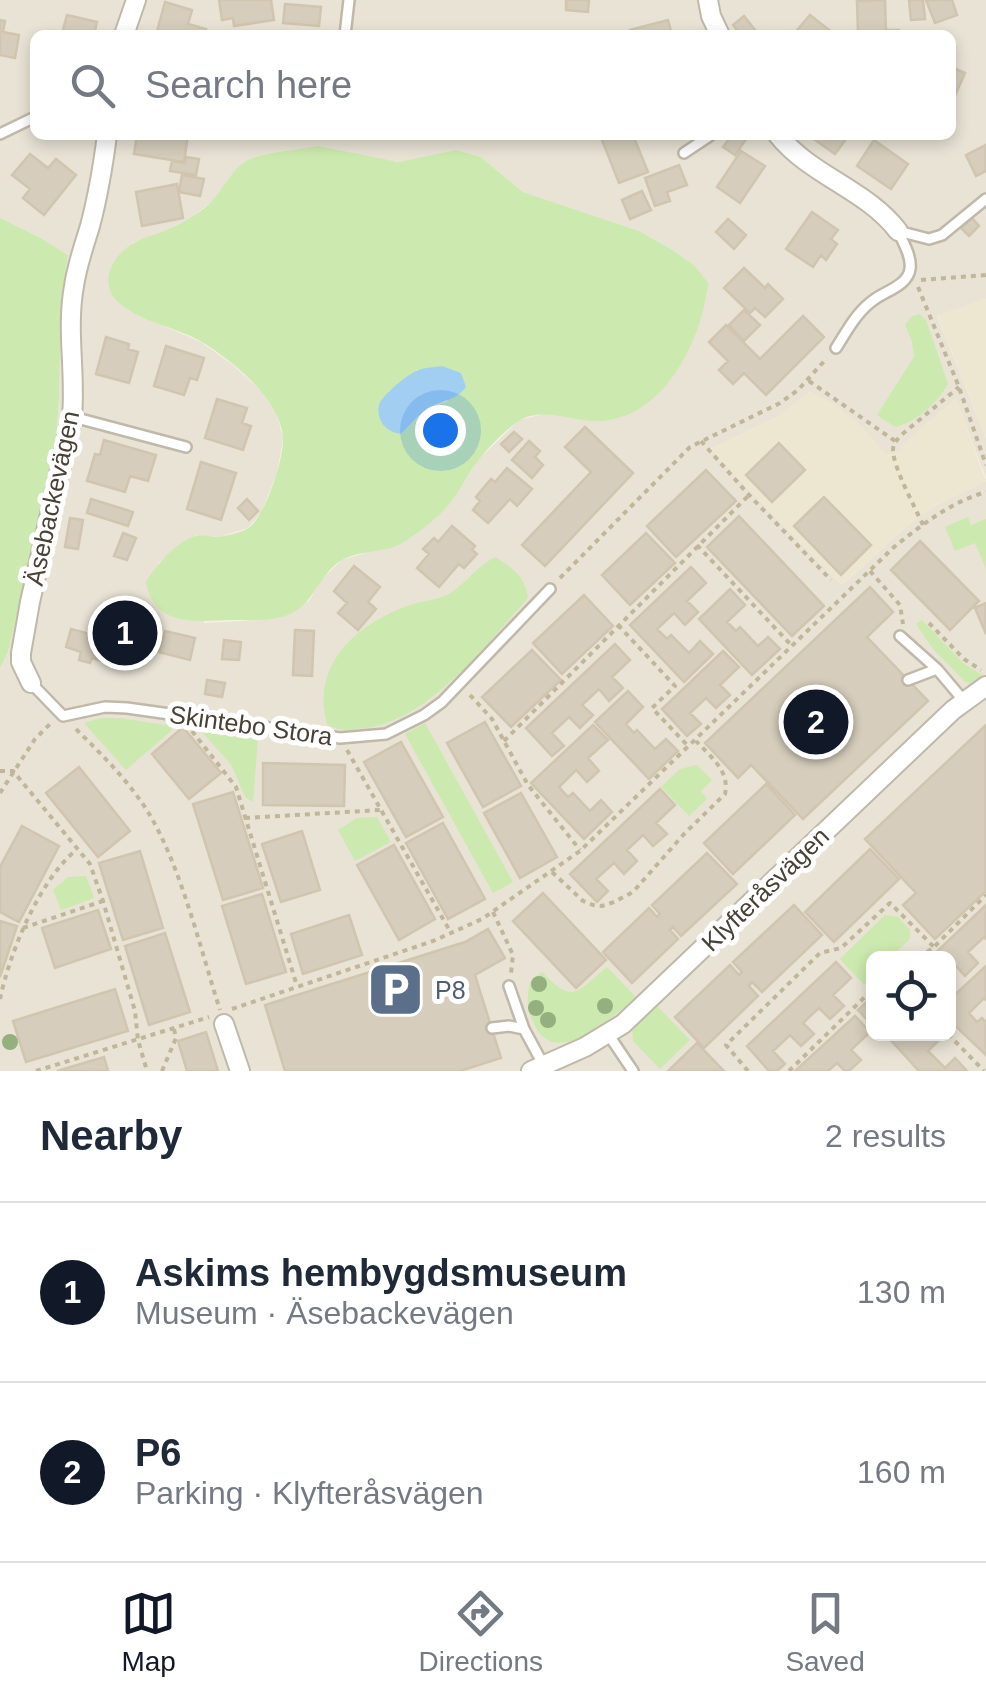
<!DOCTYPE html>
<html lang="en">
<head>
<meta charset="utf-8">
<style>
	:root { --surface:#fff; --page:#f6f6f7; --text:#1f2937; --muted:#747a83; --line:#e0e1e3; --accent:#111827 }
	body { margin:0; font-family:Arial,sans-serif; background:var(--page); color:var(--text) }
	.controls { position:absolute; right:30px; bottom:30px; display:grid; overflow:hidden; border-radius:15px; box-shadow:0 5px 15px #0003 }
	.controls button { width:90px; height:90px; display:grid; place-items:center; padding:0; border:0; border-bottom:2px solid var(--line); background:var(--surface); color:var(--text); font:50px sans-serif }
	.you { position:absolute; left:440px; top:430px; width:35px; height:35px; margin:-25px; border:8px solid #fff; border-radius:50%; background:#1a73e8; box-shadow:0 0 0 15px #1a73e833 }
	.badge { display:grid; place-items:center; width:65px; height:65px; border-radius:50%; background:var(--accent); color:#fff; font-size:32px; font-weight:700 }
	.pin { position:absolute; translate:-50% -50%; border:5px solid #fff; box-shadow:0 2px 10px #0006 }
	.list { margin:0; padding:0; list-style:none }
	h2 { display:flex; justify-content:space-between; align-items:center; height:130px; margin:0; padding:0 40px; font-size:42px }
	h2 small { font-size:32px; font-weight:400; color:var(--muted) }
	.list li { display:grid; grid-template-columns:65px 1fr auto; gap:30px; align-items:center; box-sizing:border-box; height:180px; padding:0 40px; border-top:2px solid var(--line) }
	.list b { display:block; font-size:38px; white-space:nowrap }
	.list p { margin:0; font-size:32px; white-space:nowrap; color:var(--muted) }
	.list em { font-size:32px; font-style:normal; color:var(--muted) }
	.icon { flex:none; width:55px; height:55px; fill:none; stroke:currentColor; stroke-width:2; stroke-linecap:round; stroke-linejoin:round }
	.map { position:relative; flex:none; width:986px; height:1071px; overflow:hidden }
	.search { position:absolute; background:var(--surface); box-shadow:0 5px 15px #0003; left:30px; right:30px; top:30px; height:110px; display:flex; align-items:center; gap:25px; box-sizing:border-box; padding:0 35px; border-radius:15px; color:var(--muted); font-size:38px }
	.sheet { height:490px; background:var(--surface) }
	nav { display:flex; justify-content:space-around; align-items:center; box-sizing:border-box; height:140px; border-top:2px solid var(--line); background:var(--surface); font-size:28px; color:var(--muted) }
	nav a { display:grid; justify-items:center; gap:5px }
	nav .on { color:var(--accent) }
	.map>svg:first-child { display:block }
</style>
</head>
<body>
<div class="map">
<svg width="986" height="1071" viewBox="0 0 986 1071">
	<rect width="100%" height="100%" fill="#f4f1e7"/>
	<path fill="#e8e3d5" fill-rule="evenodd" d="M0,0H986V299L937,316L986,438V478L956,399L903,445L900,452L886,456L862,427L810,392L778,417L710,449L842,585L910,523L938,504L986,481V1071H0V668L8,652L56,444L59,399L61,301L68,255L39,237L0,218ZM35,35H951V135H35ZM456,150L481,157L523,192L639,231L671,249L694,265L592,421L568,416L544,414L519,420L477,461L446,508L365,553L342,560L322,579L309,601L262,620L205,623L158,563L196,535L219,537L248,528L261,513L277,473L283,439L277,414L261,391L233,365L201,342L138,315L132,243L160,234L189,219L210,203L364,157L399,162ZM874,958H948V1034H874Z"/>
	<path fill="#ede7d1" d="M986,299V438L937,315Z
		M809,392L833,403L862,427L887,456L900,451L902,445L956,398L986,481L938,504L910,523L842,585L710,449L778,417Z"/>
	<path fill="#cce9af" fill-rule="evenodd" d="M318,146L398,162L456,150L481,157L523,192L639,231L671,249L694,265L708,283C702,342 661,425 591,421C567,419 539,407 517,422C502,433 485,451 474,466C464,480 456,498 444,510C433,521 416,535 402,543C385,553 362,550 344,559C320,571 316,601 292,613C274,622 251,620 232,620C197,621 154,628 146,582C157,565 174,543 195,536C202,534 210,537 217,537C225,536 240,533 247,529C265,518 284,459 283,438C281,400 233,361 202,342C176,327 143,323 119,303C99,285 110,260 129,246C141,237 158,235 171,228C184,222 198,214 209,204C223,191 232,167 250,159C269,152 298,150 318,146ZM417,370L448,401C426,408 417,417 401,434L388,392Z
		M0,218L39,237L68,255L61,301L59,399L56,444L8,652L0,668Z
		M919,314L926,320L948,384C938,402 915,423 895,427L877,415L914,357L912,341L905,325L911,317Z
		M968,517L971,525L986,519V569L975,543L955,551L945,527Z
		M495,557C512,567 526,578 528,598C485,645 426,726 357,729C345,730 338,731 327,724C310,664 358,623 410,605C422,601 436,600 447,595C463,587 476,567 495,557Z
		M922,620L963,663L985,677L973,684L965,682L933,649L916,624Z
		M100,718H119L172,726L171,731L126,770L84,723Z
		M425,723L513,882L493,893L405,734Z
		M197,726L258,737L253,802L245,797L232,766Z
		M697,765L712,780L701,791L707,799L689,816L661,787L680,769Z
		M377,817L391,842L355,861L338,830L357,818Z
		M86,876L94,898L61,910L53,890L68,877Z
		M885,915L898,917L910,930V939L890,958H874L873,975L864,985L840,959Z
		M607,967L636,997C614,1016 558,1068 536,1028C527,1011 526,1000 530,982L542,972C573,1005 577,992 607,967Z
		M657,1006L690,1040L660,1069L633,1041L632,1030Z"/>
	<path fill="#a2cef2" d="M442,366L461,373L466,387C456,401 441,400 428,409C417,416 410,425 401,434C387,432 376,422 379,405C382,395 407,375 416,371C423,368 434,367 442,366Z"/>
	<path fill="#d6cdbc" stroke="#d1c5af" stroke-width="2.5" d="M219,0H271L274,20L234,26L233,18L222,20Z
		M566,0H589L588,12L566,10Z
		M885,0L886,30H899V35H858L857,1Z
		M909,0H923L925,19L911,20Z
		M926,0H952L957,15L935,23Z
		M165,2L192,10L188,24L206,29L204,35H156Z
		M285,4L321,7L319,26L283,23Z
		M67,15L97,22L94,35H81L63,30Z
		M810,15L833,33L831,35H793Z
		M744,16L759,35H741L733,25Z
		M0,20L5,21L3,32L19,35L15,58L0,55Z
		M668,20L672,35H631L630,30Z
		M951,67L965,73L954,98L951,97Z
		M137,135H188L184,162L134,154Z
		M615,135H633L648,172L619,183L602,140Z
		M732,135H749L735,155L723,147Z
		M808,135H849L835,154Z
		M874,140L908,164L891,189L857,166Z
		M986,145V171L976,176L966,155Z
		M741,151L765,166L740,203L717,187Z
		M30,154L48,168L56,159L76,175L44,215L23,198L30,189L12,175Z
		M186,157L199,159L196,175L170,171L172,161L185,163Z
		M679,165L687,185L667,192L670,201L655,206L645,178Z
		M182,175L204,179L200,196L179,192Z
		M177,184L183,218L142,226L136,192Z
		M642,191L651,210L630,219L622,200Z
		M812,212L838,230L831,239L837,244L826,260L821,255L813,267L786,249Z
		M972,218L979,226L969,236L961,228Z
		M728,219L746,235L734,249L716,232Z
		M744,268L765,288L768,284L783,299L765,317L755,308L750,313L724,288Z
		M744,310L760,325L744,341L729,325Z
		M803,316L824,337L766,395L744,373L733,384L719,370L728,361L709,342L726,325L760,359Z
		M106,337L129,344L128,349L138,352L129,383L96,374Z
		M166,346L204,358L197,380L190,378L184,395L154,386Z
		M217,399L247,408L242,423L251,426L243,450L205,438Z
		M585,427L633,473L545,566L522,545L591,472L565,447Z
		M514,432L522,439L509,452L501,444Z
		M104,440L156,455L148,481L130,476L125,492L87,481L95,454L100,455Z
		M529,441L540,451L535,457L543,465L532,478L512,460Z
		M779,443L805,470L772,502L746,475Z
		M201,462L236,473L221,520L187,509Z
		M507,468L532,489L517,506L510,499L488,523L473,510L480,501L476,497L491,479L495,482Z
		M706,470L736,501L676,557L647,526Z
		M824,497L871,545L841,575L794,526Z
		M91,499L133,512L128,526L87,513Z
		M247,499L258,511L249,520L238,508Z
		M739,516L824,606L792,636L707,547Z
		M70,518L83,520L78,549L65,547Z
		M452,526L475,546L472,550L477,554L464,568L459,564L439,587L417,568L429,554L423,549L434,538L438,542Z
		M123,533L136,538L127,560L114,556Z
		M646,533L675,563L630,605L602,575Z
		M920,541L979,601L950,630L891,570Z
		M354,566L380,587L368,602L376,609L358,630L338,613L347,603L334,591Z
		M691,567L706,583L687,601L698,612L685,625L674,613L657,629L667,639L671,635L689,653L700,641L713,654L684,682L630,625Z
		M870,587L893,612L867,637L928,701L803,819L751,765L738,778L705,743Z
		M730,589L745,605L727,622L736,631L740,627L758,646L768,637L780,649L752,675L699,619Z
		M584,595L613,626L562,674L533,643Z
		M986,603V634L975,608Z
		M71,629L108,639L102,661L92,658L90,663L79,660L81,652L66,647Z
		M295,630L314,631L312,676L293,675Z
		M165,631L195,638L190,660L159,652Z
		M224,640L241,642L239,660L222,659Z
		M615,644L630,660L612,677L623,688L609,701L599,689L582,705L593,715L580,728L569,717L552,733L564,746L552,756L526,728Z
		M532,650L561,680L511,727L482,697Z
		M723,651L739,667L720,685L730,695L716,708L706,698L690,713L701,724L687,736L662,709Z
		M207,680L225,683L222,697L205,694Z
		M628,691L643,707L626,724L634,733L637,730L655,749L666,739L678,751L649,779L595,722Z
		M485,722L521,786L483,807L447,743Z
		M593,725L608,740L588,758L599,771L587,782L576,770L559,787L568,797L573,793L590,811L601,800L612,812L584,839L531,783Z
		M986,725V891L935,939L903,905L916,893L865,839Z
		M183,727L221,773L189,799L152,754Z
		M401,742L443,817L406,837L364,762Z
		M263,763L345,765L344,806L263,805Z
		M79,767L130,831L98,857L46,793Z
		M766,784L795,815L733,874L704,843Z
		M660,789L675,805L656,823L667,834L653,846L643,835L627,850L637,861L624,874L614,863L596,879L608,891L597,902L570,874Z
		M233,792L263,888L223,900L193,804Z
		M521,793L557,857L520,878L484,813Z
		M443,823L485,899L448,919L406,843Z
		M22,826L59,846L19,922L0,912V867Z
		M302,831L320,890L281,902L262,844Z
		M394,845L435,919L399,940L357,865Z
		M870,849L899,879L834,942L805,912Z
		M140,851L163,928L123,940L99,863Z
		M707,853L737,884L681,936L673,927L670,930L678,939L632,983L603,952L649,908L657,917L660,914L652,905Z
		M543,893L606,960L576,988L513,921Z
		M262,894L286,972L246,984L222,906Z
		M794,905L822,935L762,992L752,982L749,986L758,996L704,1048L675,1017L730,965L739,975L742,972L733,962Z
		M986,905V939L984,937L968,952L978,963L965,976L955,965L948,971V958H930Z
		M98,910L111,949L55,968L42,928Z
		M349,915L362,955L303,974L291,934Z
		M0,921L17,926L0,977Z
		M488,929L505,958L475,975L501,1058L460,1071H285L265,1005L465,942Z
		M165,933L190,1012L149,1025L125,946Z
		M836,962L851,978L833,995L844,1006L830,1019L819,1008L803,1023L814,1034L801,1046L790,1035L773,1051L785,1064L777,1071H769L747,1046Z
		M986,966V1000L984,998L969,1013L977,1022L982,1018L986,1022V1055L948,1019V1001Z
		M115,989L128,1031L26,1062L13,1021Z
		M874,995V1027L858,1010Z
		M855,1016L870,1032L851,1050L861,1060L849,1071H845L837,1063L828,1071H795Z
		M206,1032L218,1071H187L178,1041Z
		M880,1034H912L917,1039L923,1034H932L939,1040L928,1051L945,1068L955,1058L967,1071H919L885,1034L882,1036Z
		M697,1043L724,1071H668Z
		M104,1057L108,1071H57Z"/>
	<g fill="none" stroke-linecap="round" stroke-linejoin="round">
		<defs>
			<path id="service" d="M345,35L349,0
				M0,134L35,117
				M684,153L711,135
				M898,231L929,239L942,235L986,199
				M836,348C847,331 857,311 875,299C886,291 908,285 910,269C912,257 903,242 898,231
				M73,417L186,447
				M900,636L937,669
				M908,680L937,669L964,701
				M31,683L63,716L105,707L127,708L340,738L386,734L424,715L442,702L550,589
				M509,986L524,1029L544,1066
				M492,1028L509,1026L524,1029
				M608,1034L633,1071"/>
			<path id="minor" d="M708,0L711,16L720,35
				M124,35L136,0
				M778,135C811,176 866,189 898,231
				M31,683L21,662V653L30,602L72,417C76,373 66,330 74,286C77,265 84,246 90,226C98,196 103,166 107,135
				M224,1024L240,1071
				M531,1071L585,1047L623,1024L953,710L986,686"/>
		</defs>
		<use href="#service" stroke="#c0b9a9" stroke-width="14"/>
		<use href="#minor" stroke="#c0b9a9" stroke-width="22"/>
		<path stroke="#c2b69a" stroke-width="4" stroke-dasharray="5 5" stroke-linecap="butt" d="M921,280L986,275
			M918,287L959,387L986,465
			M809,381L895,441
			M701,441L749,495L831,580
			M923,525C915,507 894,469 893,451C893,443 895,443 900,436L959,387
			M697,545L792,646
			M870,571L900,605L903,624
			M560,578L690,447L780,403L798,390L827,358
			M929,623L964,659L981,670
			M618,625L675,686L652,708L688,746
			M470,695L492,719L528,785L580,850
			M76,729C102,755 128,780 148,812C181,866 200,948 220,1010
			M192,731L236,787L297,986
			M504,741L749,495
			M347,750L451,933
			M0,771H13L90,864L103,901L135,1011L138,1040L147,1071
			M0,793L35,739L50,724
			M245,818L380,810
			M552,872L583,901L593,905L602,906L614,902L633,892L684,834L725,794C730,771 711,757 696,741
			M493,912L513,955L511,973
			M23,928L103,901
			M919,958L934,947L986,895
			M0,999C10,952 39,881 76,850
			M232,1009L433,941L482,919L580,851L894,547C923,524 951,502 986,492
			M948,1034L984,1071
			M36,1071L209,1017
			M162,1071L176,1038L174,1029
			M748,1071L726,1045L820,953L841,948L890,903L934,947
			M789,1071L874,988"/>
		<use href="#service" stroke="#fff" stroke-width="9"/>
		<use href="#minor" stroke="#fff" stroke-width="18"/>
	</g>
	<g fill="#93b07e">
		<circle cx="539" cy="984" r="8"/>
		<circle cx="605" cy="1006" r="8"/>
		<circle cx="536" cy="1008" r="8"/>
		<circle cx="548" cy="1020" r="8"/>
		<circle cx="10" cy="1042" r="8"/>
	</g>
	<defs>
		<symbol id="parking-square" viewBox="-11 -11 22 22"><rect x="-9" y="-9" width="18" height="18" rx="4" fill="#5c6f8a" stroke="#fff"/><path d="M-3.5-5.5H1a3.5 3.5 0 0 1 0 7H-1V5.5H-3.5ZM-1-3.4V-.6H.8a1.4 1.4 0 0 0 0-2.8Z" fill="#fff"/></symbol>
	</defs>
	<g fill-rule="evenodd">
		<use href="#parking-square" x="364" y="958" width="63" height="63"/>
	</g>
	<g text-anchor="middle" stroke-width="10" stroke-linejoin="round" paint-order="stroke">
		<g font-size="25" fill="#474136" stroke="#fff">
			<text transform="translate(52 498) rotate(-78)" y="9">Äsebackevägen</text>
			<text transform="translate(251 725) rotate(8)" y="9">Skintebo Stora</text>
			<text transform="translate(765 889) rotate(-44)" y="9">Klyfteråsvägen</text>
		</g>
		<g font-size="25" fill="#4e5e75" stroke="#fff" text-anchor="start">
			<text x="435" y="999">P8</text>
		</g>
	</g>
</svg>
<div class="controls">
<button><svg class="icon" aria-label="locate" viewBox="0 0 24 24"><circle cx="12" cy="12" r="6"/><path d="M12 2v4M12 18v4M2 12h4M18 12h4"/></svg></button>
</div>
<div class="you"></div>
<div class="pin badge" style="left:125px;top:633px">1</div>
<div class="pin badge" style="left:816px;top:722px">2</div>
<div class="search"><svg class="icon" aria-label="search" viewBox="0 0 24 24"><circle cx="10" cy="10" r="6"/><path d="M15 15l6 6"/></svg>Search here</div>
</div>
<section class="sheet">
<h2>Nearby<small>2 results</small></h2>
<ul class="list">
<li><span class="badge">1</span><div><b>Askims hembygdsmuseum</b><p>Museum · Äsebackevägen</p></div><em>130 m</em></li>
<li><span class="badge">2</span><div><b>P6</b><p>Parking · Klyfteråsvägen</p></div><em>160 m</em></li>
</ul>
</section>
<nav>
<a class="on"><svg class="icon" aria-label="map" viewBox="0 0 24 24"><path d="M3 6l6-2 6 2 6-2v14l-6 2-6-2-6 2zM9 4v14M15 6v14"/></svg>Map</a>
<a><svg class="icon" aria-label="directions" viewBox="0 0 24 24"><path d="M12 3l9 9-9 9-9-9zM9 14v-3h6M13 9l2 2-2 2"/></svg>Directions</a>
<a><svg class="icon" aria-label="saved" viewBox="0 0 24 24"><path d="M7 4h10v16l-5-4-5 4z"/></svg>Saved</a>
</nav>
</body>
</html>
